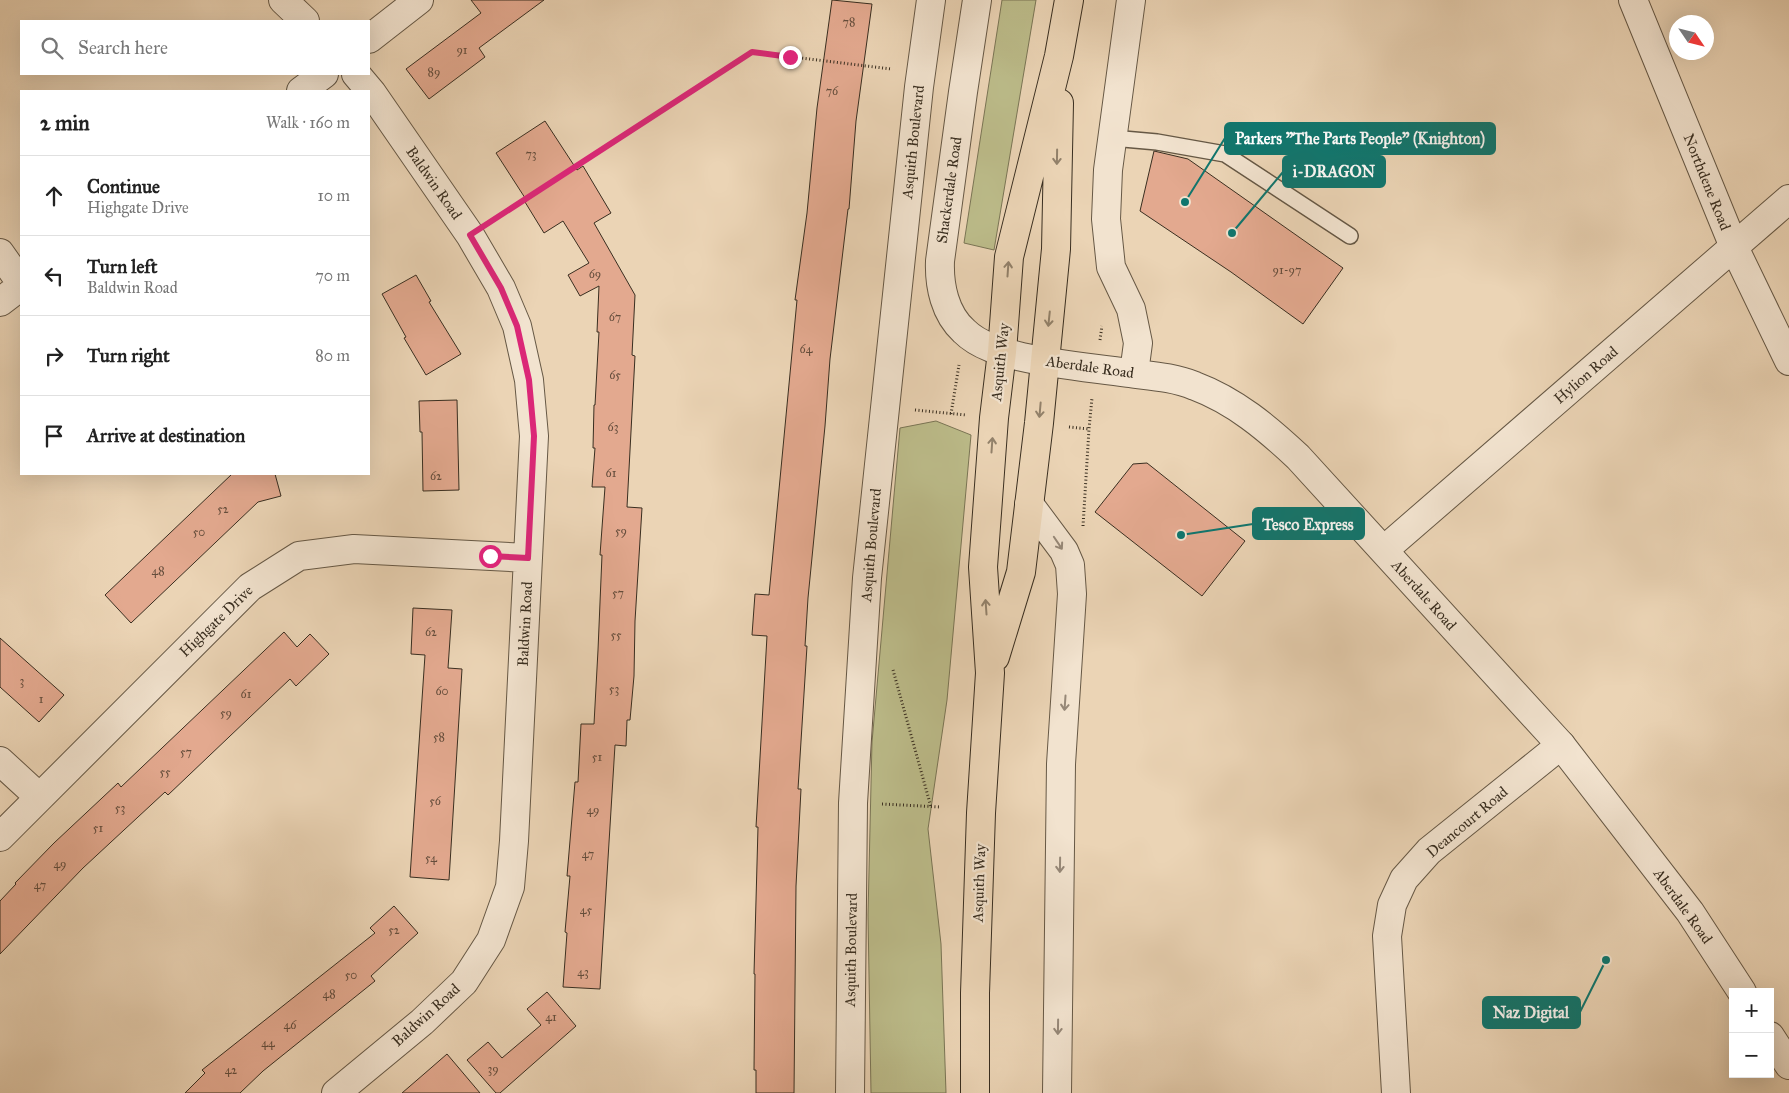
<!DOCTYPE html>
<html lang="en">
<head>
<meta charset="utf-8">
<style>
	:root { --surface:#fff; --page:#f6f6f6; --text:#222; --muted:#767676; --line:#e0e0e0 }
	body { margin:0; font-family:"IM FELL Great Primer",serif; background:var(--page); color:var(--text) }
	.controls { position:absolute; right:15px; bottom:15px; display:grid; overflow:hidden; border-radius:0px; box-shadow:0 5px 20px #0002 }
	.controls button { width:45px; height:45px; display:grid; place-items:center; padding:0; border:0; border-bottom:1px solid var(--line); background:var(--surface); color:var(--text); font:25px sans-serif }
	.compass { position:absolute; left:1669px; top:15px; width:45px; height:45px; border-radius:50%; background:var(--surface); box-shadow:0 5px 20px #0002; rotate:125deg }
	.stop { position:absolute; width:15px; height:15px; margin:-11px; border:4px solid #db2777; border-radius:50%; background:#fff }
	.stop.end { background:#db2777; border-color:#fff; box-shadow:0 1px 5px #0008 }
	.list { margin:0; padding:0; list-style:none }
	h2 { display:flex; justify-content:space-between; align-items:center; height:65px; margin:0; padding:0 20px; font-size:21px }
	h2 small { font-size:16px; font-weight:400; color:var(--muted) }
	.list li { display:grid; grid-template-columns:32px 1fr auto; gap:15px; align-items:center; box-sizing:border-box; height:80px; padding:0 20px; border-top:1px solid var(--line) }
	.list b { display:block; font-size:19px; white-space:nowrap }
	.list p { margin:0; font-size:16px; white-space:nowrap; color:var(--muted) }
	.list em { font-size:16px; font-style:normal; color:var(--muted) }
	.icon { flex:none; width:28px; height:28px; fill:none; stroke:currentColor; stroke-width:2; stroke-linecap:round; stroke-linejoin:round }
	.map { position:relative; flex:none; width:1789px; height:1093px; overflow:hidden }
	.search { position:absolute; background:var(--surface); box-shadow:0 5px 20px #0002; left:20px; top:20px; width:350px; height:55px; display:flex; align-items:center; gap:12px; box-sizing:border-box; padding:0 18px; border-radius:0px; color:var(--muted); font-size:19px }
	.panel { position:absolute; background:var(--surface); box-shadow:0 5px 20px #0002; left:20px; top:90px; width:350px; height:385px; border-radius:0px }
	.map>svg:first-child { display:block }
</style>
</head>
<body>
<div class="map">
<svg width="1789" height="1093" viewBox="0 0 1789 1093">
	<rect width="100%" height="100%" fill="#ebd4b5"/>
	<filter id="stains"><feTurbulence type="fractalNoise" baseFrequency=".004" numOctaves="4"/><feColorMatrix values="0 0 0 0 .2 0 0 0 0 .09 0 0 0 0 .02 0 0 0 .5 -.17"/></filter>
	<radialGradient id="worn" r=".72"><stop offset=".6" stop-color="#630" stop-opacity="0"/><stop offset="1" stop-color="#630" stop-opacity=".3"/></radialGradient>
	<path fill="#bcbc8a" stroke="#7a7555" d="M1002,0H1036L994,250L964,243Z
		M936,421L971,435L947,700L928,829L941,944L946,1093H871L868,915L872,742L900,428Z"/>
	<path fill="#e3a98f" stroke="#392e20" d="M471,0H544L479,48L485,57L429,99L406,69L481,13Z
		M832,0L872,4L856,121L849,209H848L830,359L825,426L808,598L805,646H807L798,789H801L796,886L794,1093H756V1070H754L755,974H754L758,827H756L767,636L752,635L755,594L769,595L797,300H795L807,213L817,108Z
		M545,121L577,170L583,166L611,213L594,223L635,295L632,355L635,356L627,507L642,508L635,621L634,676L630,720H627L626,746L615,745L600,989L563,987L567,933L565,932L570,876H567L575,782H578L581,724H594L598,650L602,555H600L605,487H592L595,448H593L594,405H595L599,332H597L599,286L580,296L568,275L589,263L563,221L544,233L525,202L527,201L496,153Z
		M1154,151L1188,159L1343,268L1303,324L1231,272L1140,211Z
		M416,275L431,301L429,302L461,354L426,375L404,338L406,337L382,294Z
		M457,400L459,490L423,491L422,432H420L419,401Z
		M1147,463L1245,541L1202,596L1095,512L1133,464Z
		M232,474H275L281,496L258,502L131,623L105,595Z
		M413,608L452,610L448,668L462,669L449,880L410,877L425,655L411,654Z
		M284,632L297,647L310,634L329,654L296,686L290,679L168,795L165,792L83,868L0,954V901L16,884L15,883L54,843L118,783L121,787Z
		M0,638L64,695L39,722L0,687Z
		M394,906L418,933L371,976L375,981L263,1071L240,1093H185L205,1073L202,1070L375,933L370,928Z
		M547,992L576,1026L500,1093H496L467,1060L488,1042L502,1058L541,1025L527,1009Z
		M447,1054L480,1093H402L424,1074Z"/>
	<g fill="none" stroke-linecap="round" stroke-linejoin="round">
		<defs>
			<path id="service" d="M1112,138L1157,142L1225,154L1350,236"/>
			<path id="minor" d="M283,0L305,21
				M1131,0L1108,170L1106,219L1111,267L1131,309L1138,343L1134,373
				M1633,0L1734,247L1789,361
				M369,39L419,0
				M301,91L324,74
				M0,253L21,283
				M0,302L21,286
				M1029,504L1064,551L1070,565L1072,594L1061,764L1057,1093
				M1384,550L1789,199
				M0,761L38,796
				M0,837L250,587L299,556L354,549L528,558
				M336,1093L422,1022L464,982L491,940L510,887L514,841L534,436L529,380L517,326L501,288L470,235L372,93L356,74
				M850,1093L853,803L867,578L919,87L931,0
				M1396,1093L1387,936L1392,905L1404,879L1429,851L1561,745"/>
			<path id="tertiary" d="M977,0L963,92L940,261C939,286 945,314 964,331C979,346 1002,352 1022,357C1057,365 1093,368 1128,373C1151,376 1173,377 1195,386C1235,401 1267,428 1298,457L1561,745L1690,912L1742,992
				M1770,1036L1789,1065"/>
			<path id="trunk" d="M995,657L1021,572L1039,423L1056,249L1059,103
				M975,1093V993L981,813L990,673L983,567L994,418L1002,352L1009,257L1059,56L1069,0"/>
		</defs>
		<use href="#service" stroke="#665845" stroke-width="18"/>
		<use href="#minor" stroke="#665845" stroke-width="30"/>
		<use href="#tertiary" stroke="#665845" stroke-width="30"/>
		<use href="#trunk" stroke="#392e20" stroke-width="30"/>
		<path stroke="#392e20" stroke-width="3" stroke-dasharray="1 2.5" stroke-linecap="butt" d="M495,219L752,52L891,69
			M1100,340L1102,326
			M915,410L966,415
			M951,414L959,365
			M1069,427L1089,429L1092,398
			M1083,526L1089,429
			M893,670L931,807
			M882,804L941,807"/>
		<use href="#service" stroke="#f2e3cf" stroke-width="15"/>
		<use href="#minor" stroke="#f2e3cf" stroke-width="28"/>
		<use href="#tertiary" stroke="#f2e3cf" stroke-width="28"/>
		<use href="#trunk" stroke="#ebd4b5" stroke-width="28"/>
	</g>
	<defs><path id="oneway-shaft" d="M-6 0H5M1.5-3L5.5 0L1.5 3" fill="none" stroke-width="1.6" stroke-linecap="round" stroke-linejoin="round" transform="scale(1.25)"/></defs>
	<g stroke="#92816a">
		<use href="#oneway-shaft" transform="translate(1057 157) rotate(91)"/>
		<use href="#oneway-shaft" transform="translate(1008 269) rotate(-86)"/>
		<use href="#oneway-shaft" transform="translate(1049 319) rotate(96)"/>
		<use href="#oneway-shaft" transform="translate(1040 410) rotate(95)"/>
		<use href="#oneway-shaft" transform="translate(992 445) rotate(-86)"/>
		<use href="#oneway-shaft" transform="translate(986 607) rotate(-94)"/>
	</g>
	<g stroke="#968878">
		<use href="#oneway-shaft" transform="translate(1058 543) rotate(56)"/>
		<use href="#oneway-shaft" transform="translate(1065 703) rotate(94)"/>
		<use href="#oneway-shaft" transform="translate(1060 865) rotate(91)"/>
		<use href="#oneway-shaft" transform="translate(1058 1027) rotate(91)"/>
	</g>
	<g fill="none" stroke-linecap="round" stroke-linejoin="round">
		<path stroke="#db2777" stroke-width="6" d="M490,556L528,558L534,436L529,380L517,326L501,288L470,235L752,52L790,57"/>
	</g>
	<g text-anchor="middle" stroke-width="4.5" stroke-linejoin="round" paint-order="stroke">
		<g font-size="12" fill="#644d3c">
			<text x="849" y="26">78</text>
			<text x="462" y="54">91</text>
			<text x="434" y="76">89</text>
			<text x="832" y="95">76</text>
			<text x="531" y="158">73</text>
			<text x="1287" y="274">91-97</text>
			<text x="595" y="278">69</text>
			<text x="615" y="321">67</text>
			<text x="806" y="353">64</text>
			<text x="615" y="379">65</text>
			<text x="613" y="431">63</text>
			<text x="611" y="477">61</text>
			<text x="436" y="480">62</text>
			<text x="223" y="513">52</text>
			<text x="621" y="535">59</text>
			<text x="199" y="536">50</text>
			<text x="158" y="575">48</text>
			<text x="618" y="597">57</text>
			<text x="431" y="636">62</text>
			<text x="616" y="639">55</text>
			<text x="22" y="685">3</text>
			<text x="614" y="693">53</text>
			<text x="442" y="695">60</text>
			<text x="246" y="698">61</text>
			<text x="41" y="703">1</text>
			<text x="226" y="717">59</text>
			<text x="439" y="741">58</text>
			<text x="186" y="756">57</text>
			<text x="597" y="761">51</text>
			<text x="165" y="776">55</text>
			<text x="435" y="805">56</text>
			<text x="120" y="812">53</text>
			<text x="593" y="814">49</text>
			<text x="98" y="832">51</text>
			<text x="588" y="858">47</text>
			<text x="431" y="862">54</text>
			<text x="60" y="868">49</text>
			<text x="40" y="889">47</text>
			<text x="586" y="914">45</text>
			<text x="394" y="934">52</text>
			<text x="583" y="976">43</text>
			<text x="351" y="979">50</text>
			<text x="329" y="998">48</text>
			<text x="551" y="1021">41</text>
			<text x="290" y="1029">46</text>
			<text x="268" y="1047">44</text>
			<text x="493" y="1073">39</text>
			<text x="231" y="1074">42</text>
		</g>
		<g font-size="15" fill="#392e20" stroke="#f2e3cf">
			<text transform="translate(913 142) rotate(-84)" y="5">Asquith Boulevard</text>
			<text transform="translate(1707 182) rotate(68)" y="5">Northdene Road</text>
			<text transform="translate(434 183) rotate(55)" y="5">Baldwin Road</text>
			<text transform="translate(949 190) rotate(-82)" y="5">Shackerdale Road</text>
			<text transform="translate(1000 362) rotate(-84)" y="5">Asquith Way</text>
			<text transform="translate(1090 367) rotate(8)" y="5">Aberdale Road</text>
			<text transform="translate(1586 375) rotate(-41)" y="5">Hylion Road</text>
			<text transform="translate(871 545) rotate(-85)" y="5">Asquith Boulevard</text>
			<text transform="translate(1424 595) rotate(48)" y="5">Aberdale Road</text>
			<text transform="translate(216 621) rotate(-44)" y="5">Highgate Drive</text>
			<text transform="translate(525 624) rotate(-87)" y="5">Baldwin Road</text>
			<text transform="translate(1467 822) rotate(-40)" y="5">Deancourt Road</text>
			<text transform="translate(979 883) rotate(-88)" y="5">Asquith Way</text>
			<text transform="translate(1683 906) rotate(54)" y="5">Aberdale Road</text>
			<text transform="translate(851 950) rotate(-89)" y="5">Asquith Boulevard</text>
			<text transform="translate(426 1015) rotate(-42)" y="5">Baldwin Road</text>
		</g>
	</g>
	<path fill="none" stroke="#0f766e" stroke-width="2" d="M1185 202L1225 138M1232 233L1283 172M1181 535L1253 524M1606 960L1580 1012"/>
	<g fill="#0f766e" stroke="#f2e3cf" stroke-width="2">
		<circle cx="1185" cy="202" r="5"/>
		<circle cx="1232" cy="233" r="5"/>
		<circle cx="1181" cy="535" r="5"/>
		<circle cx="1606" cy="960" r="5"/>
	</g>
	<g fill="#0f766e" stroke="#0f766e" stroke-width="2">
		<rect x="1225" y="123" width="270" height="31" rx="5"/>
		<rect x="1283" y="156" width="102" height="31" rx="5"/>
		<rect x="1253" y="508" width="111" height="31" rx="5"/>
		<rect x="1483" y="997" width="97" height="31" rx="5"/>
	</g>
	<g font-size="16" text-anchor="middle" font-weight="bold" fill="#fff">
		<text x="1360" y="144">Parkers "The Parts People" (Knighton)</text>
		<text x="1334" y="177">i-DRAGON</text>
		<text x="1308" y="530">Tesco Express</text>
		<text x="1531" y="1018">Naz Digital</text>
	</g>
	<rect width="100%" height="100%" filter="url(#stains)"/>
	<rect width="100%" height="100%" fill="url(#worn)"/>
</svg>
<div class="controls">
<button>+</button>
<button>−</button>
</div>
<svg class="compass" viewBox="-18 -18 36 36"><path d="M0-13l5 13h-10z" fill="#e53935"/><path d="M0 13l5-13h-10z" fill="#767676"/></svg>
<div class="stop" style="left:490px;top:556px"></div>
<div class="stop end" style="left:790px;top:57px"></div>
<div class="search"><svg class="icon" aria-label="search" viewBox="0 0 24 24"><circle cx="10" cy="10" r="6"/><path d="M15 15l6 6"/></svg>Search here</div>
<section class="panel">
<h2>2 min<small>Walk · 160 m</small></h2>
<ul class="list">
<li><svg class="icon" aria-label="ahead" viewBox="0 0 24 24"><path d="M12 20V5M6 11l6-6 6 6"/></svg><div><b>Continue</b><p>Highgate Drive</p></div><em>10 m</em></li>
<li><svg class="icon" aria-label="left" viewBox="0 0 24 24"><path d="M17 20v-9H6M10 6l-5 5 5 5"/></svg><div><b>Turn left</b><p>Baldwin Road</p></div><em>70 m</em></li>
<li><svg class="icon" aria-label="right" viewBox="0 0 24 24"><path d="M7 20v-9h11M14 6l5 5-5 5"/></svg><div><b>Turn right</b></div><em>80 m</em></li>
<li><svg class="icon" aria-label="arrive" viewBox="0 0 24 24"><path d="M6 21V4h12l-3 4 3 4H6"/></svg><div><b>Arrive at destination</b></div></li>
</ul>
</section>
</div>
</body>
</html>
